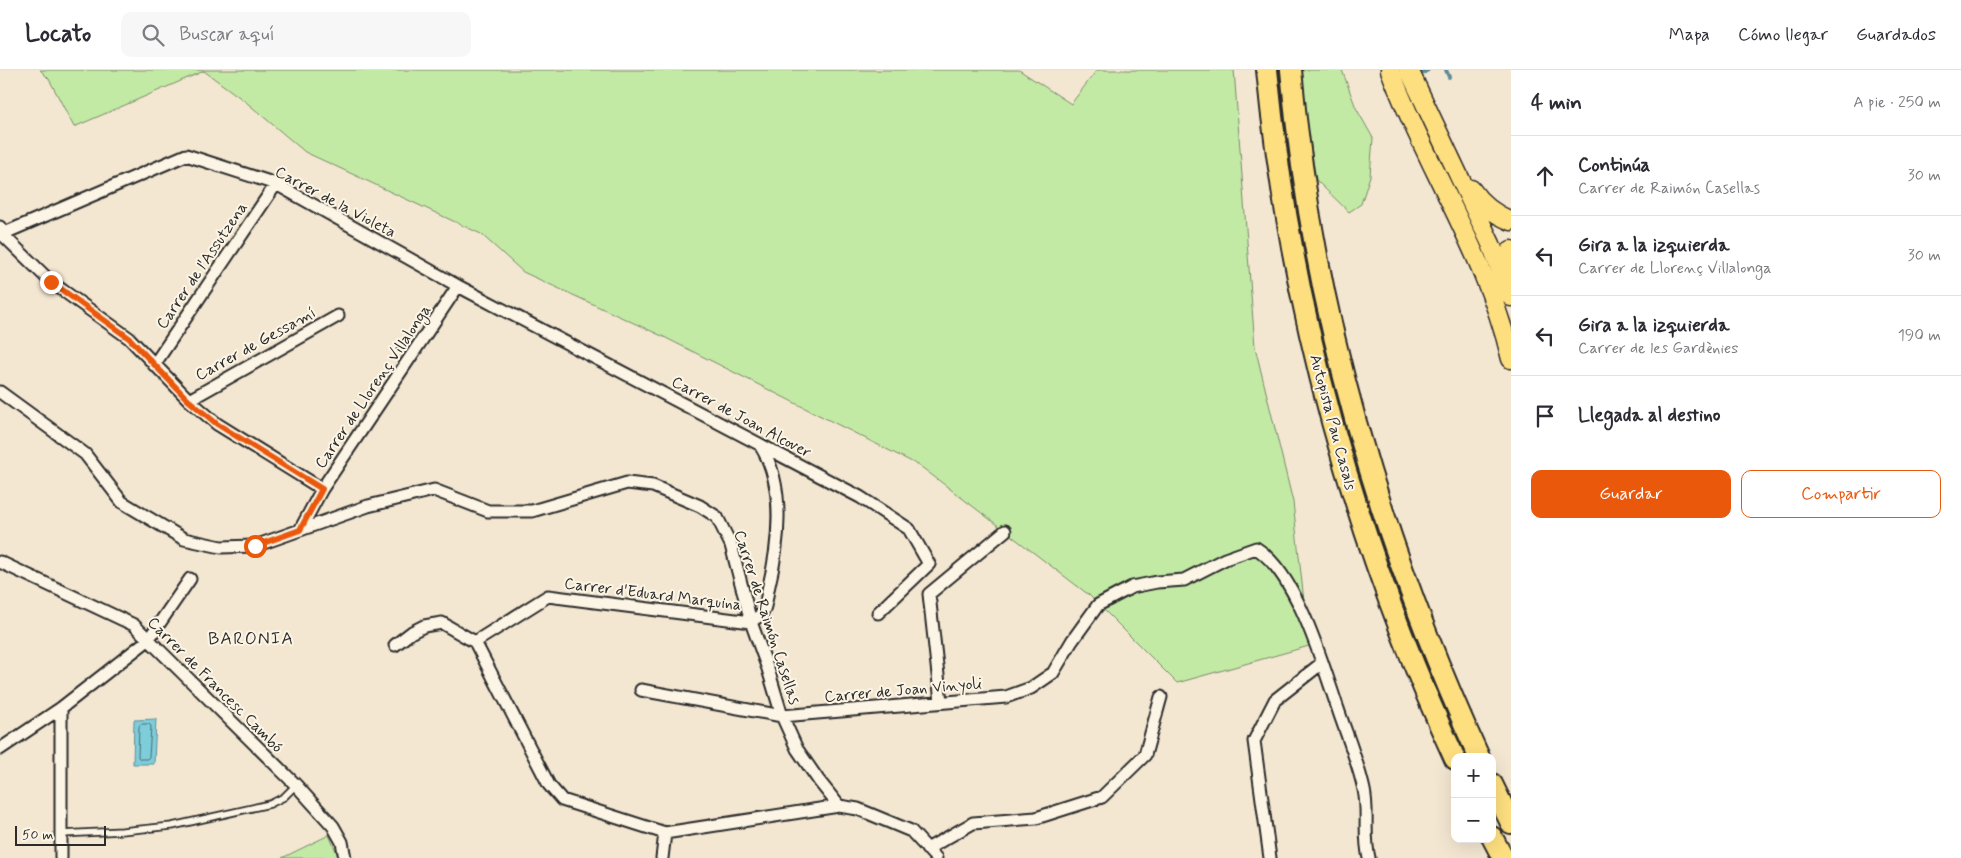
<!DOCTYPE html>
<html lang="es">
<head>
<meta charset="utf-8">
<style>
	:root { --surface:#fff; --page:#f7f7f7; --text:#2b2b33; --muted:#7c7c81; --line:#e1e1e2; --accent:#ea580c }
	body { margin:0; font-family:Mynerve,sans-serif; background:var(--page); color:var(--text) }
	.controls { position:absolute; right:15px; bottom:15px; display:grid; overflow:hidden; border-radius:10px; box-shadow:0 5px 20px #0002 }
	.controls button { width:45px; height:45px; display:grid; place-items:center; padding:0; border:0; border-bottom:1px solid var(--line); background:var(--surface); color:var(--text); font:25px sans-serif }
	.scale { position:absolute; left:15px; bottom:12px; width:91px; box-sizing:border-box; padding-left:5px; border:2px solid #2b2b2b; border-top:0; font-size:14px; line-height:18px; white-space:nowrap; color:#2b2b2b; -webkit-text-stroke:4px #fcf5e5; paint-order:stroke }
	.stop { position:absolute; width:15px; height:15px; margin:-11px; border:4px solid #ea580c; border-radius:50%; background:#fff }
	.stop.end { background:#ea580c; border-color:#fff; box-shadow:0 1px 5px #0008 }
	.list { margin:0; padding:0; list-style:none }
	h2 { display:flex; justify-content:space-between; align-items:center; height:65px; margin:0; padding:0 20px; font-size:21px }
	h2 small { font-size:16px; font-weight:400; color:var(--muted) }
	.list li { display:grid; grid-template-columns:32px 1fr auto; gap:15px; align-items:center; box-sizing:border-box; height:80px; padding:0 20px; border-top:1px solid var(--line) }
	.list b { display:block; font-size:19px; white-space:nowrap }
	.list p { margin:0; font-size:16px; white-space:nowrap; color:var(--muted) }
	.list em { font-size:16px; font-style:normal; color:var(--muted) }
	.actions { display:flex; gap:10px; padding:15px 20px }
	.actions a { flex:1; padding:11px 0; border:1px solid var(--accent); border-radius:10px; text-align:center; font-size:18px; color:var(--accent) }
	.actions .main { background:var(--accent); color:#fff }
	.icon { flex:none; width:28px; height:28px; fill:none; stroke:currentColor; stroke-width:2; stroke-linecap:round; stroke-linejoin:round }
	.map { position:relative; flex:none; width:1511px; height:788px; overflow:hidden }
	header { display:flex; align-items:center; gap:30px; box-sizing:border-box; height:70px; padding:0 25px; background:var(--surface); border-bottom:1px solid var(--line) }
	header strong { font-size:24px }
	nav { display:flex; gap:28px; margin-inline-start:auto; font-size:18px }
	.search { width:350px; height:45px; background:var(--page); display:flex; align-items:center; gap:12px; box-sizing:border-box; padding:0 18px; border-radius:10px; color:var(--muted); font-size:19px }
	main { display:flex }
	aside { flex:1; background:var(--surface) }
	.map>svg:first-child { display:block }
</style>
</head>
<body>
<header>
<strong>Locato</strong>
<div class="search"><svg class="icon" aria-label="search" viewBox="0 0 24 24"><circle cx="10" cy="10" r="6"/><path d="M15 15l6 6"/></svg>Buscar aquí</div>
<nav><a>Mapa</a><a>Cómo llegar</a><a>Guardados</a></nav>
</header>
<main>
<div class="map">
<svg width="1511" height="788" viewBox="0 0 1511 788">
	<rect width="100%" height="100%" fill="#f4e7d2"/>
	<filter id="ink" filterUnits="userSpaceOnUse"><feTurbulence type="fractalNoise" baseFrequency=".02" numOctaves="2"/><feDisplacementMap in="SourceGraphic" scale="10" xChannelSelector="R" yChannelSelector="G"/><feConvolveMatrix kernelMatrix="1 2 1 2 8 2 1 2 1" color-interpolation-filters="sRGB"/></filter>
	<g filter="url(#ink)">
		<path fill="#c3eaa5" stroke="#778a68" d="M40,0H1019L1071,34L1097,0H1234L1255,277L1293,432L1309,576L1177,613L1089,525L920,396L662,266L523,202L481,164L305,82L246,32L204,1L74,57L49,9Z
			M1301,0H1342L1356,38L1373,68L1370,106L1361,134L1349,142L1316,110L1306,44Z
			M329,765L339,788H282Z"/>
		<path fill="#7ecddb" stroke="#5d8c95" d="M156,649L154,694H133L134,650Z"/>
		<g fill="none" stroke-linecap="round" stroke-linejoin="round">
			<path stroke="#4c6c71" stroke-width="1" d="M141,654H149L151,656L149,687L147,689H140L138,687L139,657Z"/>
			<path stroke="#5d8c95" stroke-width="4" d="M1446,0L1449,7
				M1421,4L1428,0"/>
			<defs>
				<path id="lane" d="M61,764L122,761L172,756L270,734L284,727L296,715"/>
				<path id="street" d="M0,157L2,164L51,212L129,268L189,330L217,354L322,419
					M0,165L186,85L276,114L458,216L860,427L909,459L929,494L878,543
					M154,295L276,114
					M0,322L85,384L122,432L184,469L221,477L255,476L368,436L434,420L488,441H532L627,413L653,416L700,436L717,447L731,475L751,552L768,599L782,646L797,679L819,711L839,736L858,739L911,761L936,788
					M189,330L338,246
					M300,460L322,419L458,216
					M0,492L134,555L296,715L333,756L342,772L345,788
					M475,572L548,526L751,552C754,549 761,546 763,542C766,536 767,526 768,520C779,475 786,415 760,375
					M395,575L412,562L424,556L442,553L475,572L549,715L562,730L665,763L839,736
					M641,620L782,646L1006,627L1031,618L1053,603L1072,571L1098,535L1132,517L1157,512L1184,510L1225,489L1256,478C1298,505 1322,593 1338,639C1347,666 1358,692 1364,720C1369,742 1363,765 1369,788
					M941,632L929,524L1005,461
					M0,679L61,638L148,570L190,509
					M927,779L973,753L1036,748L1102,727L1145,685L1161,627
					M61,788V638
					M662,788L665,763
					M1270,788L1254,671L1275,630L1322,593"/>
				<path id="primary" d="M1390,0C1427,98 1487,186 1511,289
					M1409,0L1491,174L1511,227
					M1471,119C1481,134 1494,144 1511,151
					M1503,207L1504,193L1511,180"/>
				<path id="highway" d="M1267,0C1290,237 1355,473 1455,689
					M1291,0C1312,237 1380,471 1479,687
					M1492,714L1511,753
					M1492,767L1503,788"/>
			</defs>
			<use href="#lane" stroke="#2b2b2b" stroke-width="9"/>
			<use href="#street" stroke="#2b2b2b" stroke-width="15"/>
			<use href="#primary" stroke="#2b2b2b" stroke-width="21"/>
			<use href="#highway" stroke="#2b2b2b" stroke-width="24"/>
			<use href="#lane" stroke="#fcf5e5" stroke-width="5.5"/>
			<use href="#street" stroke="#fcf5e5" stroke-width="11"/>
			<use href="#primary" stroke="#fedf80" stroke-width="18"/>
			<use href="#highway" stroke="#fedf80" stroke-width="20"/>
		</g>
	</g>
	<g fill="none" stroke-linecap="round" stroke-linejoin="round" filter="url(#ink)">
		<path stroke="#ea580c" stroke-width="6" d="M51,212L129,268L188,330L217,354L322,419L300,460L255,476"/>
	</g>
	<g text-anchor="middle" stroke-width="4" stroke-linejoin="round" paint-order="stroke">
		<g font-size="16" fill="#2b2b2b" stroke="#fcf5e5">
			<text transform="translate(336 131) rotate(28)" y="6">Carrer de la Violeta</text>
			<text transform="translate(201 195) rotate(-56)" y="6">Carrer de l'Assutzena</text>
			<text transform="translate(255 273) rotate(-29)" y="6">Carrer de Gessamí</text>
			<text transform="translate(372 316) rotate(-56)" y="6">Carrer de Llorenç Villalonga</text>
			<text transform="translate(742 346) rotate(28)" y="6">Carrer de Joan Alcover</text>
			<text transform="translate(1334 352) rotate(75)" y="6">Autopista Pau Casals</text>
			<text transform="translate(653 523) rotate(7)" y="6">Carrer d'Eduard Marquina</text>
			<text transform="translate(768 547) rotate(72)" y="6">Carrer de Raimón Casellas</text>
			<text transform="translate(216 614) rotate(45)" y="6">Carrer de Francesc Cambó</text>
			<text transform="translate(903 619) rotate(-5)" y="6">Carrer de Joan Vinyoli</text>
		</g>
		<g font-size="18" letter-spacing="1" fill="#2b2b2b" stroke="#fcf5e5">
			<text x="251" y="574">BARONIA</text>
		</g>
	</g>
</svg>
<div class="controls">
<button>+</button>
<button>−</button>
</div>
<div class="scale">50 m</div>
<div class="stop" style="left:255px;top:476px"></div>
<div class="stop end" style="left:51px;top:212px"></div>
</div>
<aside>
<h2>4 min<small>A pie · 250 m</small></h2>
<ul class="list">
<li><svg class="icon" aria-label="ahead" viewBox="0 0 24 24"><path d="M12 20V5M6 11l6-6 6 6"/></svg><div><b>Continúa</b><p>Carrer de Raimón Casellas</p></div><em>30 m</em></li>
<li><svg class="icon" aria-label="left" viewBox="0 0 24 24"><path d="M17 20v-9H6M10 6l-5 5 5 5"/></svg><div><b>Gira a la izquierda</b><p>Carrer de Llorenç Villalonga</p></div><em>30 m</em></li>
<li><svg class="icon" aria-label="left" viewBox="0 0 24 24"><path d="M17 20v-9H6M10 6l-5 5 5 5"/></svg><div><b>Gira a la izquierda</b><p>Carrer de les Gardènies</p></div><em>190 m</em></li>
<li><svg class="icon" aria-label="arrive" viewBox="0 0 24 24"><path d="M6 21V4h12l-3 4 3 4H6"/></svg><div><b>Llegada al destino</b></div></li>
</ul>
<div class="actions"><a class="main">Guardar</a><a>Compartir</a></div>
</aside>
</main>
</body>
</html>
